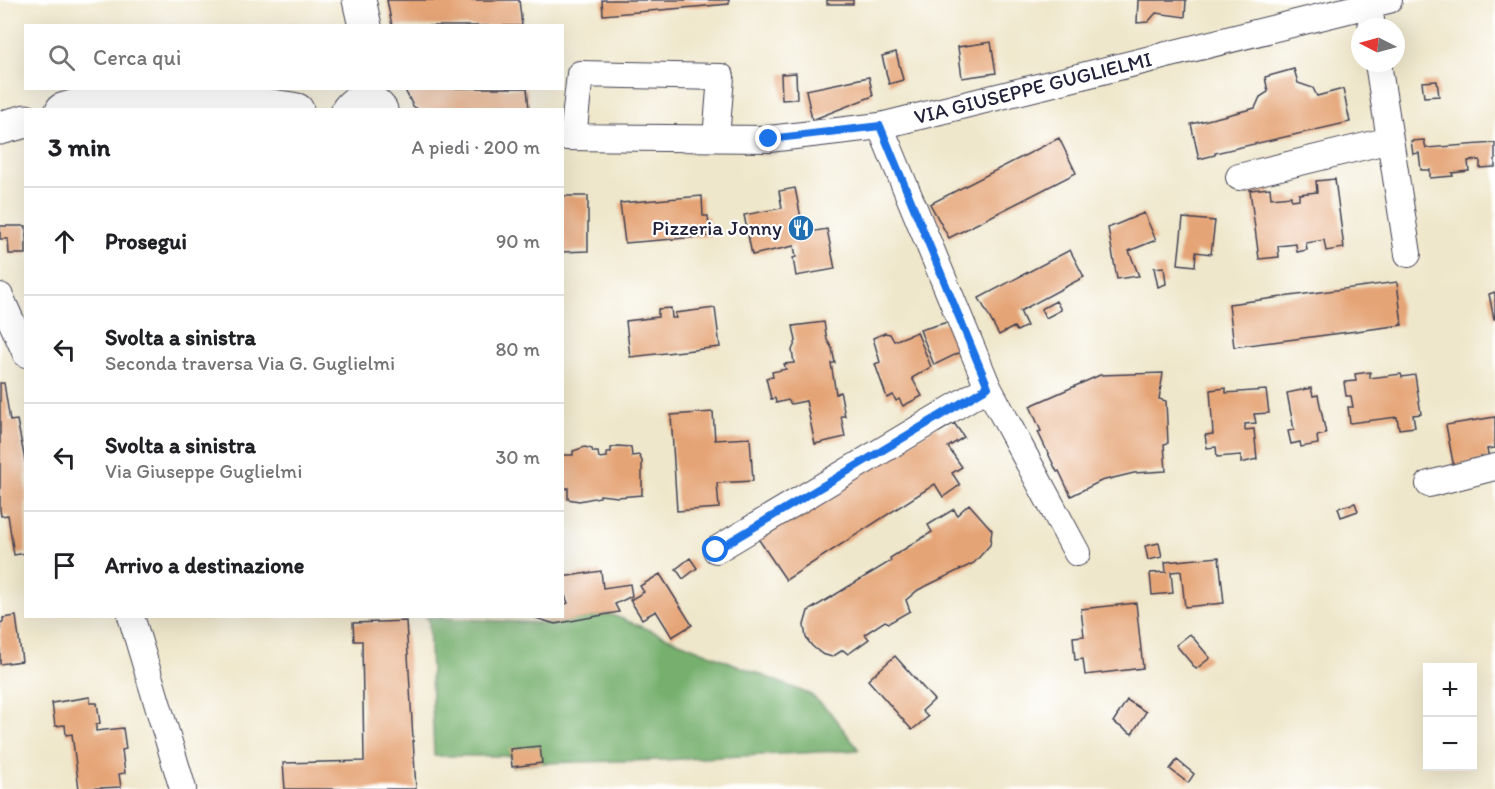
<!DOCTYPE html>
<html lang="it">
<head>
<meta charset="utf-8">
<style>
	:root { --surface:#fff; --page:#f6f6f6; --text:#202124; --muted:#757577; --line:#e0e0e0 }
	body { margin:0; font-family:Itim,sans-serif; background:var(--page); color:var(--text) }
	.controls { position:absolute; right:18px; bottom:18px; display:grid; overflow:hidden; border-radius:0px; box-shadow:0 6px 24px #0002 }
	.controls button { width:54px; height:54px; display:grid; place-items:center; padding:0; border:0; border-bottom:2px solid var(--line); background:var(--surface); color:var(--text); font:30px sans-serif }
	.compass { position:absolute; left:1351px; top:18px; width:54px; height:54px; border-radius:50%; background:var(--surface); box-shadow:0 6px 24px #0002; rotate:276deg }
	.stop { position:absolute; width:18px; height:18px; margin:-14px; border:4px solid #1a73e8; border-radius:50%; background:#fff }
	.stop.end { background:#1a73e8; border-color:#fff; box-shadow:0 2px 6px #0008 }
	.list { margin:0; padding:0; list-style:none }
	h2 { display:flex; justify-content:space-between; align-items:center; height:78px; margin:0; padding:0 24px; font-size:26px }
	h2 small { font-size:20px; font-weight:400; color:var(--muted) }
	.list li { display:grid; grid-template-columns:39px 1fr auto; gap:18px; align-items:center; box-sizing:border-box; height:108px; padding:0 24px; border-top:2px solid var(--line) }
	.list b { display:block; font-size:22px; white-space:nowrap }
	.list p { margin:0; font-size:20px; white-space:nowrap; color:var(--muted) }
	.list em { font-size:20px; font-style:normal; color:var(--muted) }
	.icon { flex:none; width:33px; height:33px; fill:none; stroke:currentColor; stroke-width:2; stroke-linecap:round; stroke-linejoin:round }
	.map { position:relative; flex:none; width:1495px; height:789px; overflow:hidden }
	.search { position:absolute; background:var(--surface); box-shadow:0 6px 24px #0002; left:24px; top:24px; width:540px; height:66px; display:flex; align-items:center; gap:15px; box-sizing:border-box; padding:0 21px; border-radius:0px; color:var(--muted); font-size:22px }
	.panel { position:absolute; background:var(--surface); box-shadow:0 6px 24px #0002; left:24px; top:108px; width:540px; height:510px; border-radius:0px }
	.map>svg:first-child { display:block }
</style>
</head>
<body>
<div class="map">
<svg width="1495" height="789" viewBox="0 0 1495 789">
	<rect width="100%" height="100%" fill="#fff"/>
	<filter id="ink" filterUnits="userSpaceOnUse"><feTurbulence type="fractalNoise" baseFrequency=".0167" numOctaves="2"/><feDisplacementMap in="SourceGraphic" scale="12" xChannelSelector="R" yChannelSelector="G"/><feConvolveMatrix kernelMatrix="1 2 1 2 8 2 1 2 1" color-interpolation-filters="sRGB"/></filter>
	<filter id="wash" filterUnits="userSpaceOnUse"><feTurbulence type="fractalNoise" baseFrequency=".008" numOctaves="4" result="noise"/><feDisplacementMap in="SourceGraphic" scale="24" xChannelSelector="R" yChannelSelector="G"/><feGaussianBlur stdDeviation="1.35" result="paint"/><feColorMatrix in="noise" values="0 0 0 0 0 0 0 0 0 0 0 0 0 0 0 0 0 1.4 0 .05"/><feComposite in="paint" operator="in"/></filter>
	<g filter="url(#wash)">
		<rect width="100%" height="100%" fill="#efe7cb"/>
		<path fill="#77b06e" stroke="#4c6954" stroke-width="1.5" d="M610,614L811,695L830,712L859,750L663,760L542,763L512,767L511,756H434L429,620L426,617L555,624Z"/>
		<g id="blocks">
			<path fill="#e5a476" d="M387,0H519L522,26H392Z
				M602,0H729V4L603,15Z
				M827,0H853V4H827Z
				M1138,0H1186L1185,17L1156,13L1148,22L1137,23Z
				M991,42L996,73L962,78L958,47Z
				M896,52L903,80L889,84L882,56Z
				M1294,69L1298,83L1313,88L1317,96L1343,89L1350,122L1215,153V155L1199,159L1191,124L1255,108L1260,97L1268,92L1265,77Z
				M796,73L797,99L782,100L781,74Z
				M869,77L873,96L812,120L806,90Z
				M1437,81L1439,96L1424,97L1422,82Z
				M404,88H527L529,109L419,110L413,106Z
				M1059,138L1076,173L949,238L930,204Z
				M1424,140L1426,148L1495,143V167L1480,168V160L1468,161L1469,171L1452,173L1453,176L1430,178V170H1421L1419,153L1413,154L1411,141Z
				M1335,179L1344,248L1326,251L1324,240L1306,243L1307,250L1297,252L1296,244L1278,246L1279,257L1259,259L1250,190L1270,188L1271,198L1291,196V200L1299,199V194L1317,192L1316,181Z
				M795,188L804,233L827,229L835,269L796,276L793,258L796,257L794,246L752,255L744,215L782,208L779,191Z
				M562,196H588V251L562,252Z
				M702,196L703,216H708L710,236L625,243L620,203Z
				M1144,213L1156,240L1129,251L1139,276L1117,279L1108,228Z
				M1183,218L1215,221L1211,254L1196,252L1195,266L1178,264Z
				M0,226H26V254H9L8,239H0Z
				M1070,250L1084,277L1020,311L1027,326L1017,331L1014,327L999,335L979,298Z
				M1164,267L1166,284L1158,287L1154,268Z
				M1397,282L1402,325L1234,347L1229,304Z
				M1495,292V319H1494L1489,294Z
				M1056,301L1061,310L1046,318L1041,309Z
				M671,308L672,318H676L675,313L715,308L720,347L630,357L626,321L658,317V309Z
				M824,322L827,340L832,348L835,363H831L836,394L840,392L841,395L845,416H841L845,437L815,444L806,401L791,404L788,400L776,403L775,398L771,399L766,378L773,377L772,372L786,369L784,364L794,363L792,350L796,341L793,326Z
				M948,322L961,352L934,365L920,330Z
				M917,332L931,367L912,378L922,396L903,406L899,399L896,401L893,395L887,398L875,364L880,362L873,338L885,333L890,334L894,341Z
				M1370,372V378L1401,374L1402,377L1415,375L1421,414L1413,415L1415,427L1399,429L1397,417L1350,423L1348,407H1353L1351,396H1346L1344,382L1356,381L1355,374Z
				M1163,373L1159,399L1166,401L1168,443L1164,444L1166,471L1134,473L1101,481L1071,496L1059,471L1057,472L1038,432L1041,431L1030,406L1100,375Z
				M0,383H4L10,421L17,420L26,465V553L14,555L8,515L1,516L0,510Z
				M1226,388V393L1266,390L1269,413L1254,414L1256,423L1245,424V430L1254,429L1257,459L1241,463V455L1217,457L1216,447L1207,448L1205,435L1213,434L1210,390Z
				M1311,388L1313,396L1318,395L1326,434L1317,436L1318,444L1301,447L1300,442L1291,444L1288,431L1294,430L1287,393Z
				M713,412L715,440L750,438L753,481L717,483L719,508L677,511L671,415Z
				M1495,417V448L1487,449L1489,458L1454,468L1446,425Z
				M954,423L964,437L948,447L962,467L952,473L960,485L943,497L935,484L786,580L757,537L936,427L939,432Z
				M618,446L631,447L632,456L639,455L642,461V495L618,497L600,495V497L579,501L568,499V488L562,489V455H573V451L585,447L592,449L593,452H598L599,458L607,457V452H611V448Z
				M1355,503L1358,511L1341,517L1338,508Z
				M969,504L992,530L990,545L974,563L918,590L906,600L910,611L889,623L885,621L865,634L869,639L848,654L843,650L832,657L822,654L812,646L806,638L804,625L808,611L891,561L890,558L932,532L928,525L954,509L957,515Z
				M1159,543L1162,557L1148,560L1145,546Z
				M1219,557L1224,603L1185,607L1181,571L1171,572L1173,593L1152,595L1150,573L1166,572L1165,562Z
				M690,558L697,568L683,579L676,569Z
				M601,571L603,588L630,584L632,596L615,604L619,612L555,624L533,617L562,616V605L568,603L562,588V577Z
				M660,574L692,625L672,637L656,611L642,619L630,600L644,592L640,586Z
				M1136,603L1143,668L1085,675L1083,659L1075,660L1073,637L1084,636L1081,609Z
				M16,616L22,661L0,664V623L3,622V618Z
				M406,621L416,789H285L283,763L364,761L362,641H354L353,623Z
				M1190,634L1210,658L1196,669L1176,645Z
				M895,656L934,700L922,711L928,717L912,730L868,680Z
				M90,697V703H97L100,723L96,725V731L123,728L126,749L122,750L125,773L119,774L121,787L79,789L72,734L66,735L65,725L55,726L52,703Z
				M1127,700L1146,712L1132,734L1113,722Z
				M540,746L542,763L512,767L510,749Z
				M1177,760L1194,774L1188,783L1170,769Z"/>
		</g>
	</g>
	<g filter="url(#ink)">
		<use href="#blocks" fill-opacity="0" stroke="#414051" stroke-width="1.5"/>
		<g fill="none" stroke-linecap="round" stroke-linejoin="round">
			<defs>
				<path id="minor" d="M1369,5L1372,27
					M1378,63L1408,254
					M880,126L988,387L1077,553
					M562,137L769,139L880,126L1389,0
					M573,137L580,74L721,77L716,138
					M1239,177L1390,140
					M0,296L26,354
					M1429,484L1495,467
					M716,550L988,387
					M131,616L183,789"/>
				<path id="major" d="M359,0L365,26
					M62,110C144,84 214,97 297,110
					M348,110C358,97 371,97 381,110
					M0,128L26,121"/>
			</defs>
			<use href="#minor" stroke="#414051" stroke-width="28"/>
			<use href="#major" stroke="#414051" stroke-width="35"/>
			<use href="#minor" stroke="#fff" stroke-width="26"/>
			<use href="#major" stroke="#fff" stroke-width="33"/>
		</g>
	</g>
	<g fill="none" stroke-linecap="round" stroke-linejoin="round" filter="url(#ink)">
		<path stroke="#1a73e8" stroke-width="8" d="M716,550L988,387L880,126L769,139"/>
	</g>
	<defs>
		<symbol id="restaurant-disc" viewBox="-11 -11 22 22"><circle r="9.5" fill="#1f6fb2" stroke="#fff"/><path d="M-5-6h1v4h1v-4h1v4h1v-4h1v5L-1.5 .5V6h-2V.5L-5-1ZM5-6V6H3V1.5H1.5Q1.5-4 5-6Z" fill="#fff"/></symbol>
	</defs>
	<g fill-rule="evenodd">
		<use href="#restaurant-disc" x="786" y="213" width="30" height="30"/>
	</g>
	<g text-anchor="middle" stroke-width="4.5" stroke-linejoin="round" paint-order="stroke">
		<g font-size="21" fill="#22223b" stroke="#fff">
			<text transform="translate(1033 88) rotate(-14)" y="7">VIA GIUSEPPE GUGLIELMI</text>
		</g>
		<g font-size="21" fill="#22223b" stroke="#fff" text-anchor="end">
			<text x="782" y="235">Pizzeria Jonny</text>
		</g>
	</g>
</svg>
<div class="controls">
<button>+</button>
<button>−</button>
</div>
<svg class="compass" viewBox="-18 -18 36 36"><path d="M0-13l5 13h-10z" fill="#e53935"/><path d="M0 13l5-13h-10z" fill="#757577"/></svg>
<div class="stop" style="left:716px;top:550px"></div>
<div class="stop end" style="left:769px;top:139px"></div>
<div class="search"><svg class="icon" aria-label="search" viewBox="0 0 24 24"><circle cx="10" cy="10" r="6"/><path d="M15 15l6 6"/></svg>Cerca qui</div>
<section class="panel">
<h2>3 min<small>A piedi · 200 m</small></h2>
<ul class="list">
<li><svg class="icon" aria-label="ahead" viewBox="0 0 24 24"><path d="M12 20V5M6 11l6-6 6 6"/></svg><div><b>Prosegui</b></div><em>90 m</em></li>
<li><svg class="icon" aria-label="left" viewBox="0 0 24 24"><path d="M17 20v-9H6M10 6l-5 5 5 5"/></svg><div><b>Svolta a sinistra</b><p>Seconda traversa Via G. Guglielmi</p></div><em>80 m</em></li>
<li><svg class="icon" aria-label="left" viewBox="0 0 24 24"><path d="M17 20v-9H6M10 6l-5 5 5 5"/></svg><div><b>Svolta a sinistra</b><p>Via Giuseppe Guglielmi</p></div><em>30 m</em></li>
<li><svg class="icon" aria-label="arrive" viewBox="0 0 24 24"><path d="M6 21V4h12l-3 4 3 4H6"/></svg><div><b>Arrivo a destinazione</b></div></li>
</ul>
</section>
</div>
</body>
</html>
